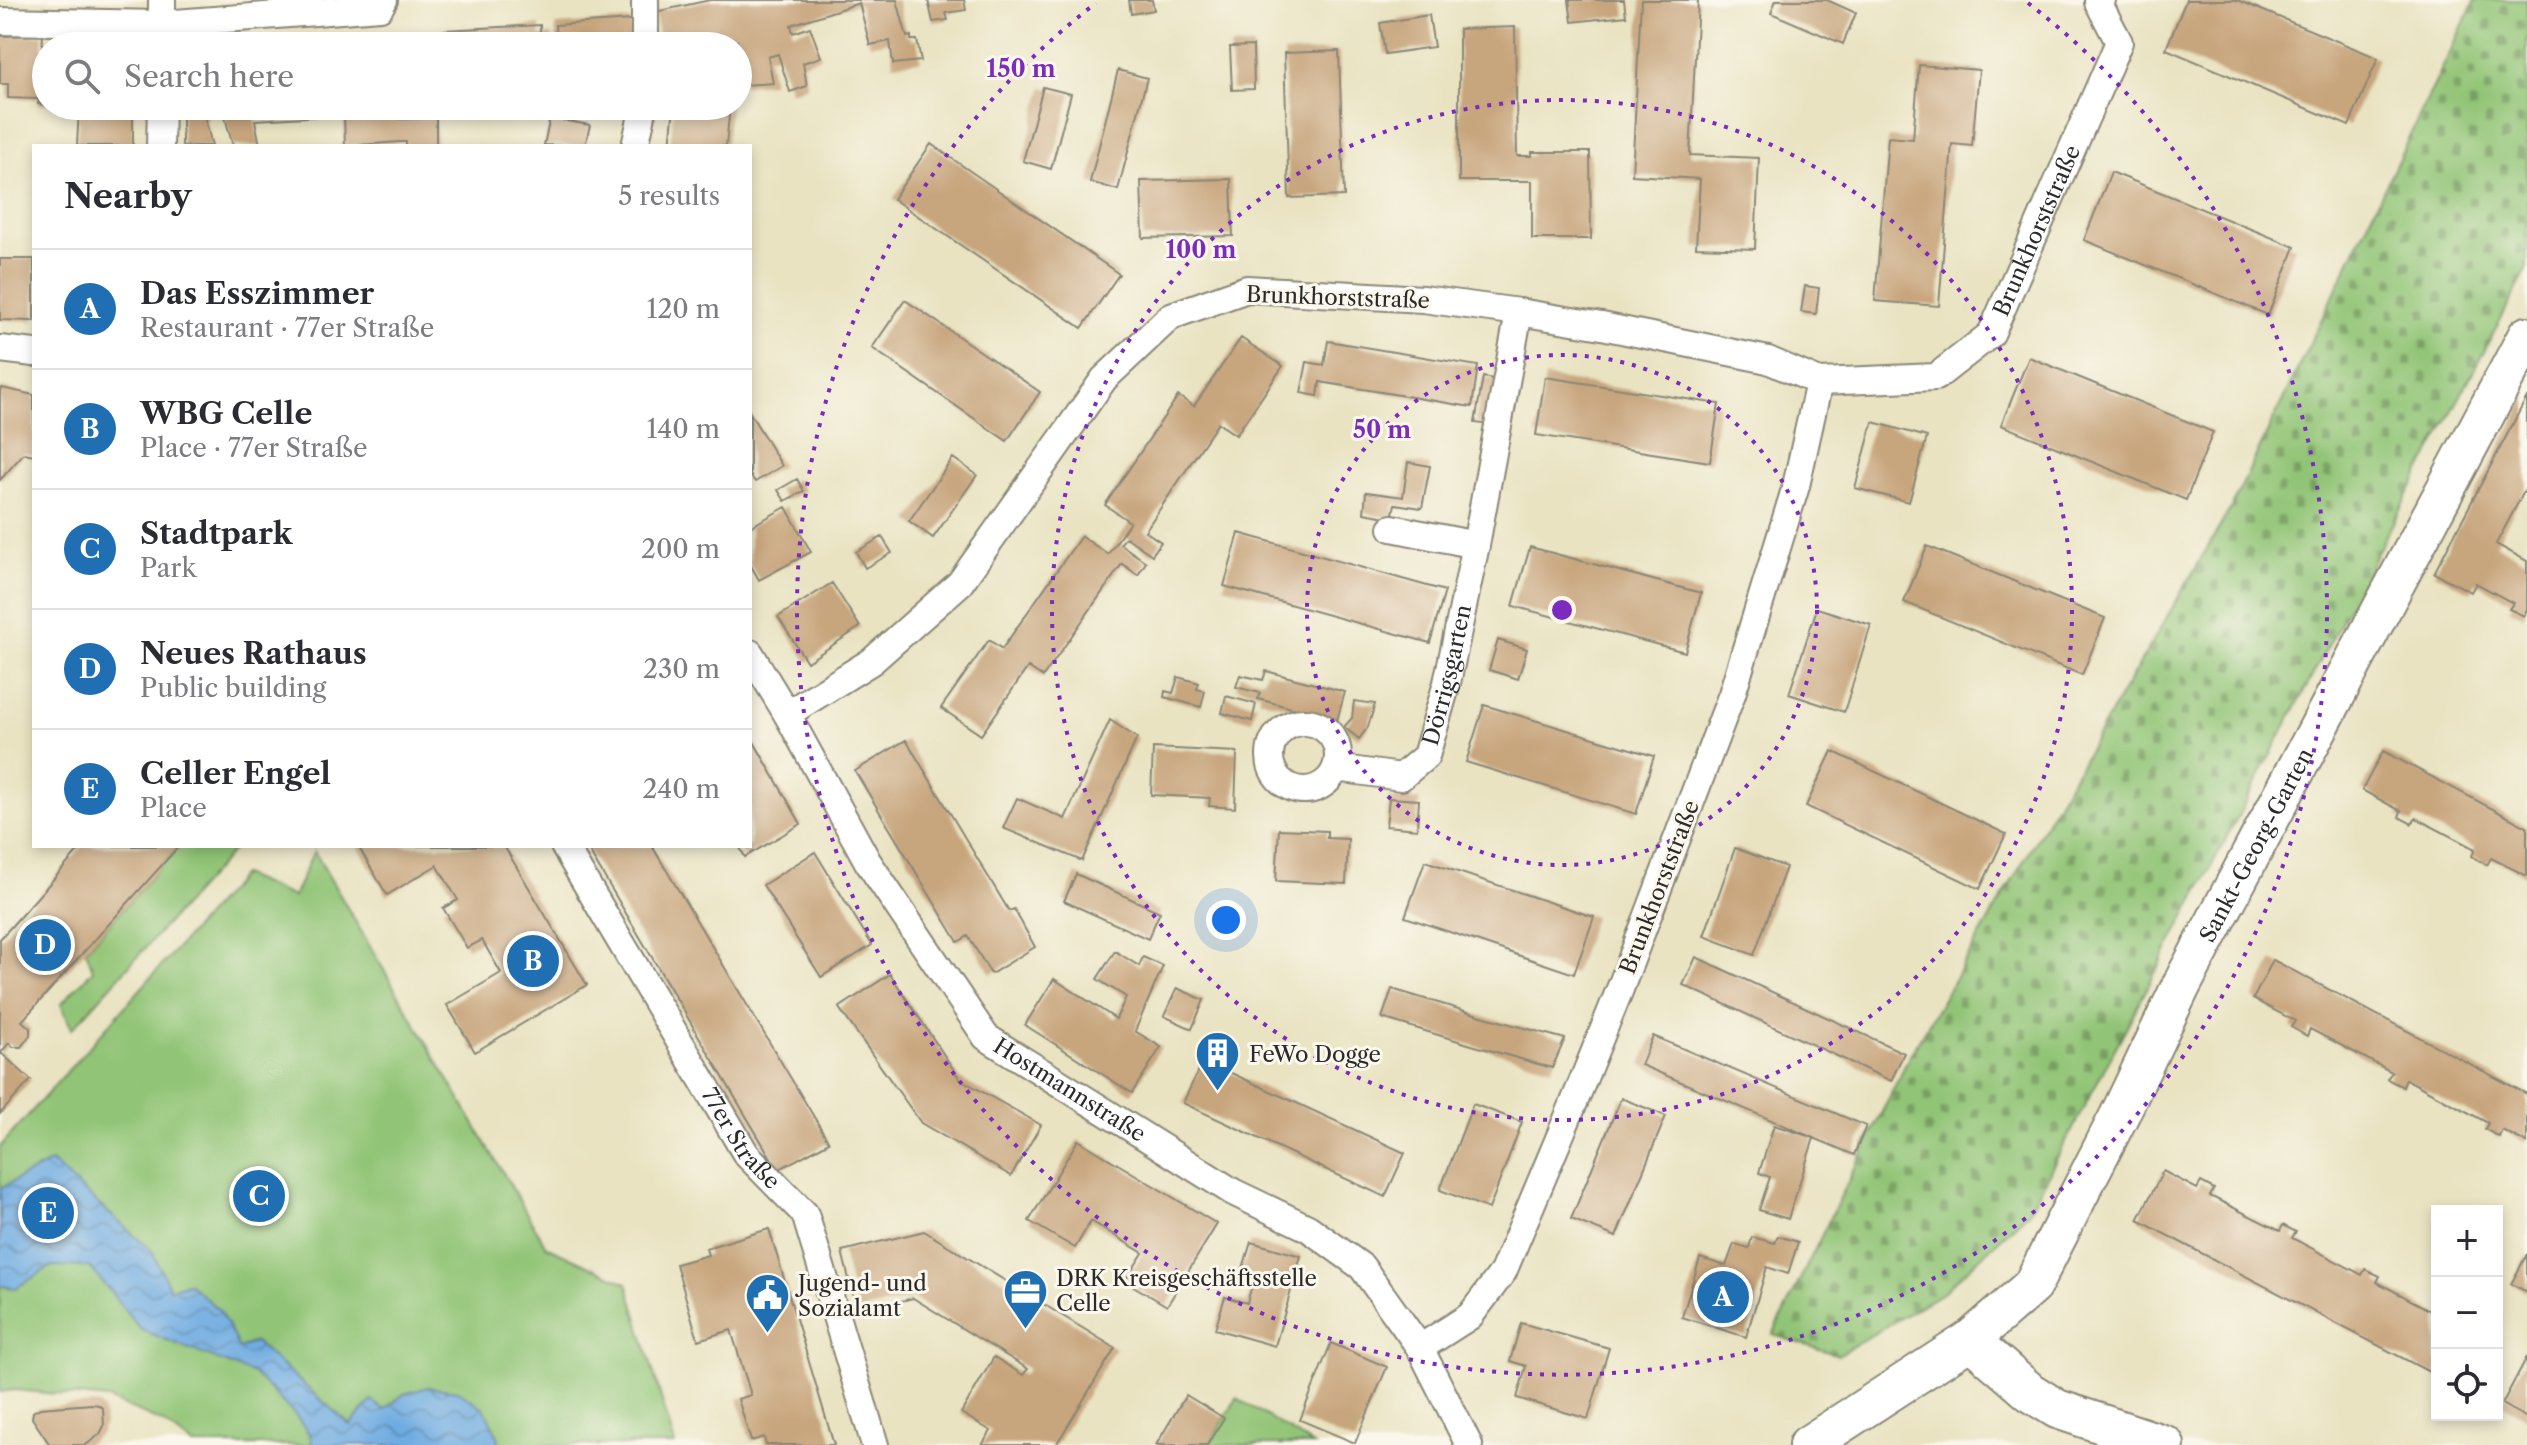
<!DOCTYPE html>
<html lang="en">
<head>
<meta charset="utf-8">
<style>
	:root { --surface:#fff; --page:#f2f2f3; --text:#2b2b33; --muted:#7c7c81; --line:#e1e1e2; --accent:#1f6fb2 }
	body { margin:0; font-family:"Libre Caslon Text",serif; background:var(--page); color:var(--text) }
	.controls { position:absolute; right:24px; bottom:24px; display:grid; overflow:hidden; border-radius:0px; box-shadow:0 4px 12px #0003 }
	.controls button { width:72px; height:72px; display:grid; place-items:center; padding:0; border:0; border-bottom:2px solid var(--line); background:var(--surface); color:var(--text); font:40px sans-serif }
	.you { position:absolute; left:1226px; top:920px; width:28px; height:28px; margin:-20px; border:6px solid #fff; border-radius:50%; background:#1a73e8; box-shadow:0 0 0 12px #1a73e833 }
	.badge { display:grid; place-items:center; width:52px; height:52px; border-radius:50%; background:var(--accent); color:#fff; font-size:26px; font-weight:700 }
	.pin { position:absolute; translate:-50% -50%; border:4px solid #fff; box-shadow:0 2px 8px #0006 }
	.list { margin:0; padding:0; list-style:none }
	h2 { display:flex; justify-content:space-between; align-items:center; height:104px; margin:0; padding:0 32px; font-size:34px }
	h2 small { font-size:26px; font-weight:400; color:var(--muted) }
	.list li { display:grid; grid-template-columns:52px 1fr auto; gap:24px; align-items:center; box-sizing:border-box; height:120px; padding:0 32px; border-top:2px solid var(--line) }
	.list b { display:block; font-size:30px; white-space:nowrap }
	.list p { margin:0; font-size:26px; white-space:nowrap; color:var(--muted) }
	.list em { font-size:26px; font-style:normal; color:var(--muted) }
	.icon { flex:none; width:44px; height:44px; fill:none; stroke:currentColor; stroke-width:2; stroke-linecap:round; stroke-linejoin:round }
	.map { position:relative; flex:none; width:2527px; height:1445px; overflow:hidden }
	.search { position:absolute; background:var(--surface); box-shadow:0 4px 12px #0003; left:32px; top:32px; width:720px; height:88px; display:flex; align-items:center; gap:20px; box-sizing:border-box; padding:0 28px; border-radius:44px; color:var(--muted); font-size:30px }
	.panel { position:absolute; background:var(--surface); box-shadow:0 4px 12px #0003; left:32px; top:144px; width:720px; height:704px; border-radius:0px }
	.map>svg:first-child { display:block }
</style>
</head>
<body>
<div class="map">
<svg width="2527" height="1445" viewBox="0 0 2527 1445">
	<defs>
		<pattern id="cemetery-stones" width="16" height="16" patternUnits="userSpaceOnUse" patternTransform="scale(2)"><rect width="16" height="16" fill="#91c476"/><path d="M2 7V4a2 2 0 0 1 4 0v3zM10 15v-3a2 2 0 0 1 4 0v3z" fill="#779f61"/></pattern>
		<pattern id="water-waves" width="16" height="10" patternUnits="userSpaceOnUse" patternTransform="scale(2)"><rect width="16" height="10" fill="#6face1"/><path d="M0 5q4-4 8 0t8 0" fill="none" stroke="#5b8cb7"/></pattern>
	</defs>
	<rect width="100%" height="100%" fill="#fbf7ec"/>
	<filter id="ink" filterUnits="userSpaceOnUse"><feTurbulence type="fractalNoise" baseFrequency=".0125" numOctaves="2"/><feDisplacementMap in="SourceGraphic" scale="16" xChannelSelector="R" yChannelSelector="G"/><feConvolveMatrix kernelMatrix="1 2 1 2 8 2 1 2 1" color-interpolation-filters="sRGB"/></filter>
	<filter id="wash" filterUnits="userSpaceOnUse"><feTurbulence type="fractalNoise" baseFrequency=".006" numOctaves="4" result="noise"/><feDisplacementMap in="SourceGraphic" scale="32" xChannelSelector="R" yChannelSelector="G"/><feGaussianBlur stdDeviation="1.8" result="paint"/><feColorMatrix in="noise" values="0 0 0 0 0 0 0 0 0 0 0 0 0 0 0 0 0 1.4 0 .05"/><feComposite in="paint" operator="in"/></filter>
	<g filter="url(#wash)">
		<rect width="100%" height="100%" fill="#e9e3c2"/>
		<path fill="#91c476" stroke="#5e7850" stroke-width="2" d="M179,846H237L72,1029L61,1004L93,970L86,950Z
			M314,851L546,1246L627,1283L675,1445H193L164,1423L108,1399L15,1390L0,1392V1147L242,875L293,897Z
			M1237,1398L1313,1445H1209Z"/>
		<path fill="url(#cemetery-stones)" stroke="#5e7850" stroke-width="2" d="M2475,0H2527V270L2028,1213L1942,1293L1838,1355L1773,1335L1910,1055L2232,506Z"/>
		<path fill="url(#water-waves)" stroke="#4d6c86" stroke-width="2" d="M51,1162L152,1251L170,1289L188,1283L220,1311L239,1348L255,1342L350,1425L372,1401L384,1410L404,1394L428,1387L458,1391L484,1408L499,1439L498,1445H312L310,1435L295,1415L254,1374L141,1330L90,1267L52,1266L16,1288L0,1286V1188Z"/>
		<g id="blocks">
			<path fill="#c7a57d" d="M710,0H897L907,37L911,36V40H917L921,61L893,64L890,41L870,45L859,3L791,25L793,33L810,27L821,57L803,63L807,86L790,92L778,54L768,57L773,83L744,85L737,41L721,46H659L655,12Z
				M928,0H964L966,10L946,13L948,20L933,22Z
				M1129,0H1152L1154,10L1131,14Z
				M1569,0H1624L1626,16L1572,22Z
				M1641,0H1698L1690,155L1759,158L1755,249L1696,247L1700,179L1632,175Z
				M1776,0H1827L1856,13L1843,44L1771,13Z
				M2186,0H2237L2378,58L2349,126L2166,49Z
				M1429,15L1434,47L1385,54L1380,23Z
				M631,20L633,46H557L555,25Z
				M540,25V36L552,35L553,46H445L444,30Z
				M1515,27L1517,156H1532V152H1590L1591,239H1532V181H1459V29Z
				M414,32L415,46H182V39H243Z
				M43,35L42,48H46V105L38,104L39,99L8,98V84H0V36Z
				M1253,46L1254,89L1232,90L1230,47Z
				M1339,51L1344,196L1289,198L1284,53Z
				M1919,65L1979,70L1972,146L1952,144L1939,306L1875,301L1888,137L1913,139Z
				M1118,70L1147,78L1118,190L1090,182Z
				M1043,87L1071,94L1051,169L1023,161Z
				M79,106H133V146H77Z
				M182,106H207L206,122L212,146H182Z
				M222,106H321L322,116L255,120L260,146H233Z
				M362,106H398L399,119L436,118V146H406V142H400L345,146L344,116L363,114Z
				M448,106H543V111L449,116Z
				M674,106H730L726,146H670Z
				M550,118L590,125L585,146L544,145Z
				M931,144L1119,274L1082,328L893,199Z
				M2111,172L2295,247L2268,315L2084,240Z
				M1231,179L1233,236L1143,238L1141,181Z
				M0,259H34V321L0,320Z
				M1805,286L1819,288L1816,314L1801,312Z
				M905,300L1040,392L1007,441L872,348Z
				M1241,338L1283,366L1236,435L1218,423L1145,531L1161,542L1152,555L1126,537L1120,544L1146,562L1138,575L1122,564L1043,677L1028,667L981,735L941,708L989,640L1002,649L1081,536L1108,554L1130,522L1105,505L1178,396L1194,406Z
				M1328,341L1478,366L1472,407L1320,382L1318,396L1301,393L1307,362L1324,365Z
				M2029,357L2213,432L2186,500L2001,425Z
				M1483,377L1498,380L1491,425L1475,423Z
				M1545,377L1719,404L1710,462L1536,435Z
				M2,388L34,395V455L24,453L0,480V390Z
				M2527,397V486L2496,544L2527,561V609L2524,616L2509,609L2513,603L2476,583L2471,592L2434,573Z
				M750,413L782,466L755,482L750,475Z
				M1873,422L1927,437L1909,502L1855,488Z
				M953,458L977,475L933,538L909,521Z
				M1408,462L1430,466L1422,508L1395,504L1392,518L1364,513L1366,492L1403,497Z
				M797,479L804,491L785,501L778,490Z
				M786,507L811,552L759,580L750,564V527Z
				M1239,533L1445,591L1430,643L1224,586Z
				M882,537L892,553L865,568L856,552Z
				M1927,546L2105,618L2082,675L1904,602Z
				M1530,547L1701,593L1685,652L1513,606Z
				M832,583L860,627L807,662L778,617Z
				M1817,608L1871,625L1844,712L1789,694Z
				M1498,640L1527,649L1518,679L1489,670Z
				M1266,671L1345,692L1337,720L1258,699L1260,693L1236,687L1240,675L1263,680Z
				M1178,677L1199,683L1197,689L1205,691L1201,707L1164,697L1165,691L1173,693Z
				M1226,696L1256,704L1252,721L1222,713Z
				M1354,701L1375,704L1368,727L1359,739L1344,727L1352,718Z
				M1484,705L1654,756L1636,814L1466,762Z
				M1110,720L1137,738L1082,861L1003,828L1017,798L1065,819Z
				M750,735L801,824L745,857L739,846H750Z
				M906,740L1009,911L1014,909L1035,947L991,974L968,936L958,942L855,771Z
				M1153,748L1237,752L1235,808L1209,806L1210,798L1151,795Z
				M1832,751L2006,834L1980,889L1806,806Z
				M2383,751L2527,827V876L2491,858L2487,865L2472,856L2475,849L2416,818L2412,824L2399,817L2401,811L2362,790Z
				M1389,798L1419,800L1417,829L1386,826Z
				M1279,829L1327,831V838L1348,839L1346,884L1276,881Z
				M83,846H179L22,1021L30,1028V1035L21,1047H13L9,1043L1,1053L31,1080L0,1114V939Z
				M358,846H504L587,985L475,1052L447,1005L501,973L482,940L467,948L443,908L458,900L437,865L387,895Z
				M586,846H652L829,1142L778,1170Z
				M1735,848L1786,867L1754,955L1704,936Z
				M815,852L872,945L821,977L763,885Z
				M1425,861L1594,917L1574,974L1405,917Z
				M1076,874L1160,912L1148,939L1064,901Z
				M1115,951L1139,966L1143,957L1163,966L1135,1031L1161,1047L1132,1093L1025,1025L1054,979L1116,1019L1126,997L1097,979Z
				M1696,957L1904,1053L1891,1081L1683,985Z
				M2273,960L2527,1094V1143L2502,1130L2499,1137L2485,1129L2488,1123L2406,1079L2403,1087L2387,1079L2392,1072L2310,1029L2307,1036L2291,1027L2295,1021L2253,999Z
				M890,974L960,1079L1041,1125L1011,1176L921,1123L839,1008Z
				M1177,988L1204,1000L1192,1029L1164,1016Z
				M1392,989L1485,1017L1565,1039L1552,1068L1475,1046L1382,1018Z
				M1653,1036L1866,1126L1854,1155L1641,1065Z
				M1203,1060L1405,1153L1385,1197L1183,1103Z
				M1621,1098L1666,1116L1616,1237L1571,1219Z
				M1473,1104L1522,1122L1489,1209L1440,1190Z
				M1774,1125L1814,1138L1788,1219L1759,1210L1770,1177L1759,1173Z
				M1078,1140L1217,1224L1167,1306L1125,1281L1143,1253L1091,1221L1075,1248L1029,1221Z
				M2163,1171L2197,1189L2201,1182L2214,1189L2210,1196L2280,1231L2283,1225L2296,1232L2292,1238L2362,1275L2365,1269L2380,1276L2377,1282L2437,1314V1376L2138,1220Z
				M769,1229L834,1445H766L764,1437L751,1441L738,1399L751,1395L731,1330L698,1340L676,1264L708,1255L706,1248Z
				M924,1231L1115,1348L1056,1445H982L991,1431L961,1413L994,1357L1023,1375L1028,1369L913,1298L857,1312L842,1251Z
				M1778,1236L1798,1242L1788,1274L1767,1267L1746,1337L1682,1317L1700,1258L1726,1266L1734,1244L1749,1248L1752,1237L1775,1243Z
				M1251,1242L1301,1256L1275,1346L1215,1329L1225,1297L1247,1303L1252,1285L1239,1281Z
				M2527,1254V1292L2511,1284Z
				M1521,1323L1609,1348L1588,1419L1517,1398L1526,1366L1510,1361Z
				M1331,1343L1387,1367L1355,1443L1300,1420Z
				M2527,1357V1418L2502,1404Z
				M1186,1395L1224,1418L1207,1445H1156Z
				M92,1404L99,1405L103,1409L104,1426L100,1434L86,1445H50L32,1418L33,1412L40,1408Z"/>
		</g>
	</g>
	<g filter="url(#ink)">
		<use href="#blocks" fill-opacity="0" stroke="#8a8776" stroke-width="2"/>
		<g fill="none" stroke-linecap="round" stroke-linejoin="round">
			<defs>
				<g id="street">
					<path d="M0,21L162,24L380,7L384,0"/>
					<path d="M162,46V0"/>
					<path d="M645,46V0"/>
					<path d="M160,146L161,106"/>
					<path d="M635,146L644,106"/>
					<path d="M0,349L34,353"/>
					<path id="s1" d="M1819,382L1936,377L1991,334L2119,42L2098,2L2102,0"/>
					<path d="M1392,528L1476,545"/>
					<path id="s2" d="M750,653L787,714L868,862L986,1037L1233,1192L1308,1228L1362,1267L1420,1348L1469,1445"/>
					<path d="M787,714L872,661L960,583L1104,379L1171,316L1247,289L1423,299L1519,312L1602,326L1768,360L1819,382L1796,486L1732,694L1620,989L1573,1105L1503,1272L1470,1316L1420,1348"/>
					<circle cx="1304" cy="756" r="34"/>
					<path id="s3" d="M1336,768L1401,777L1426,756L1447,683L1476,545L1519,312"/>
					<path id="s4" d="M564,846L746,1154L805,1214L875,1445"/>
				</g>
				<g id="secondary">
					<path d="M1970,1340L2030,1392L2057,1409L2165,1445"/>
					<path id="s5" d="M1808,1445L1970,1340L2032,1286L2119,1116L2181,986L2527,336"/>
				</g>
			</defs>
			<use href="#street" stroke="#8a8776" stroke-width="30"/>
			<use href="#secondary" stroke="#8a8776" stroke-width="42"/>
			<use href="#street" stroke="#fff" stroke-width="26"/>
			<use href="#secondary" stroke="#fff" stroke-width="38"/>
		</g>
	</g>
	<g fill="none" stroke="#7b2cbf" stroke-width="4" stroke-dasharray="4 8">
		<circle cx="1562" cy="610" r="255"/>
		<circle cx="1562" cy="610" r="510"/>
		<path d="M2028 3A765 765 0 1 1 1096 3"/>
	</g>
	<defs>
		<symbol id="building-pin" viewBox="-11 -11 22 30"><path d="M0 17L-7.5 6A9.5 9.5 0 1 1 7.5 6Z" fill="#1f6fb2" stroke="#fbf7ec"/><path d="M-4-6H4V6H1V3H-1V6H-4ZM-2.5-4.3h1.7v1.8h-1.7ZM.8-4.3h1.7v1.8H.8ZM-2.5-1h1.7V.8h-1.7ZM.8-1h1.7V.8H.8Z" fill="#fff"/></symbol>
		<symbol id="office-pin" viewBox="-11 -11 22 30"><path d="M0 17L-7.5 6A9.5 9.5 0 1 1 7.5 6Z" fill="#1f6fb2" stroke="#fbf7ec"/><path d="M-6-3h4V-5.5h4V-3h4V5H-6ZM-1-4.5V-3h2v-1.5ZM-6 0V1H6V0Z" fill="#fff"/></symbol>
		<symbol id="civic-pin" viewBox="-11 -11 22 30"><path d="M0 17L-7.5 6A9.5 9.5 0 1 1 7.5 6Z" fill="#1f6fb2" stroke="#fbf7ec"/><path d="M-.6-6.5H3V-4.5H.6V-3L4-1V1h2V6H-6V1h2V-1L-.6-3ZM-1.2 2.5V6h2.4V2.5Z" fill="#fff"/></symbol>
	</defs>
	<g fill-rule="evenodd">
		<use href="#building-pin" x="1192" y="1028" width="51" height="69"/>
		<use href="#office-pin" x="1000" y="1266" width="51" height="69"/>
		<use href="#civic-pin" x="742" y="1270" width="51" height="69"/>
	</g>
	<g text-anchor="middle" stroke-width="6" stroke-linejoin="round" paint-order="stroke">
		<g font-size="22" fill="#2b2b2b" stroke="#fbf7ec">
			<text dy="8" stroke="none"><textPath href="#s1" startOffset="300">Brunkhorststraße</textPath></text>
			<text transform="translate(1338 297) rotate(2)" y="8">Brunkhorststraße</text>
			<text dy="8" stroke="none"><textPath href="#s3" startOffset="182">Dörrigsgarten</textPath></text>
			<text dy="8" stroke="none"><textPath href="#s5" startOffset="770">Sankt-Georg-Garten</textPath></text>
			<text transform="translate(1659 887) rotate(-69)" y="8">Brunkhorststraße</text>
			<text dy="8" stroke="none"><textPath href="#s2" startOffset="550">Hostmannstraße</textPath></text>
			<text dy="8" stroke="none"><textPath href="#s4" startOffset="342">77er Straße</textPath></text>
		</g>
		<g font-size="22" fill="#2b2b2b" stroke="#fbf7ec" text-anchor="start">
			<text x="1249" y="1062">FeWo Dogge</text>
			<text x="1056" y="1286">DRK Kreisgeschäftsstelle<tspan x="1056" dy="25">Celle</tspan></text>
			<text x="798" y="1291">Jugend- und<tspan x="798" dy="25">Sozialamt</tspan></text>
		</g>
	</g>
	<circle cx="1562" cy="610" r="12" fill="#7b2cbf" stroke="#fbf7ec" stroke-width="4"/>
	<g font-size="24" text-anchor="middle" font-weight="bold" fill="#7b2cbf" stroke="#fbf7ec" stroke-width="6" stroke-linejoin="round" paint-order="stroke">
		<text x="1021" y="77">150 m</text>
		<text x="1201" y="258">100 m</text>
		<text x="1382" y="438">50 m</text>
	</g>
</svg>
<div class="controls">
<button>+</button>
<button>−</button>
<button><svg class="icon" aria-label="locate" viewBox="0 0 24 24"><circle cx="12" cy="12" r="6"/><path d="M12 2v4M12 18v4M2 12h4M18 12h4"/></svg></button>
</div>
<div class="you"></div>
<div class="pin badge" style="left:1723px;top:1297px">A</div>
<div class="pin badge" style="left:533px;top:961px">B</div>
<div class="pin badge" style="left:259px;top:1196px">C</div>
<div class="pin badge" style="left:45px;top:945px">D</div>
<div class="pin badge" style="left:48px;top:1213px">E</div>
<div class="search"><svg class="icon" aria-label="search" viewBox="0 0 24 24"><circle cx="10" cy="10" r="6"/><path d="M15 15l6 6"/></svg>Search here</div>
<section class="panel">
<h2>Nearby<small>5 results</small></h2>
<ul class="list">
<li><span class="badge">A</span><div><b>Das Esszimmer</b><p>Restaurant · 77er Straße</p></div><em>120 m</em></li>
<li><span class="badge">B</span><div><b>WBG Celle</b><p>Place · 77er Straße</p></div><em>140 m</em></li>
<li><span class="badge">C</span><div><b>Stadtpark</b><p>Park</p></div><em>200 m</em></li>
<li><span class="badge">D</span><div><b>Neues Rathaus</b><p>Public building</p></div><em>230 m</em></li>
<li><span class="badge">E</span><div><b>Celler Engel</b><p>Place</p></div><em>240 m</em></li>
</ul>
</section>
</div>
</body>
</html>
